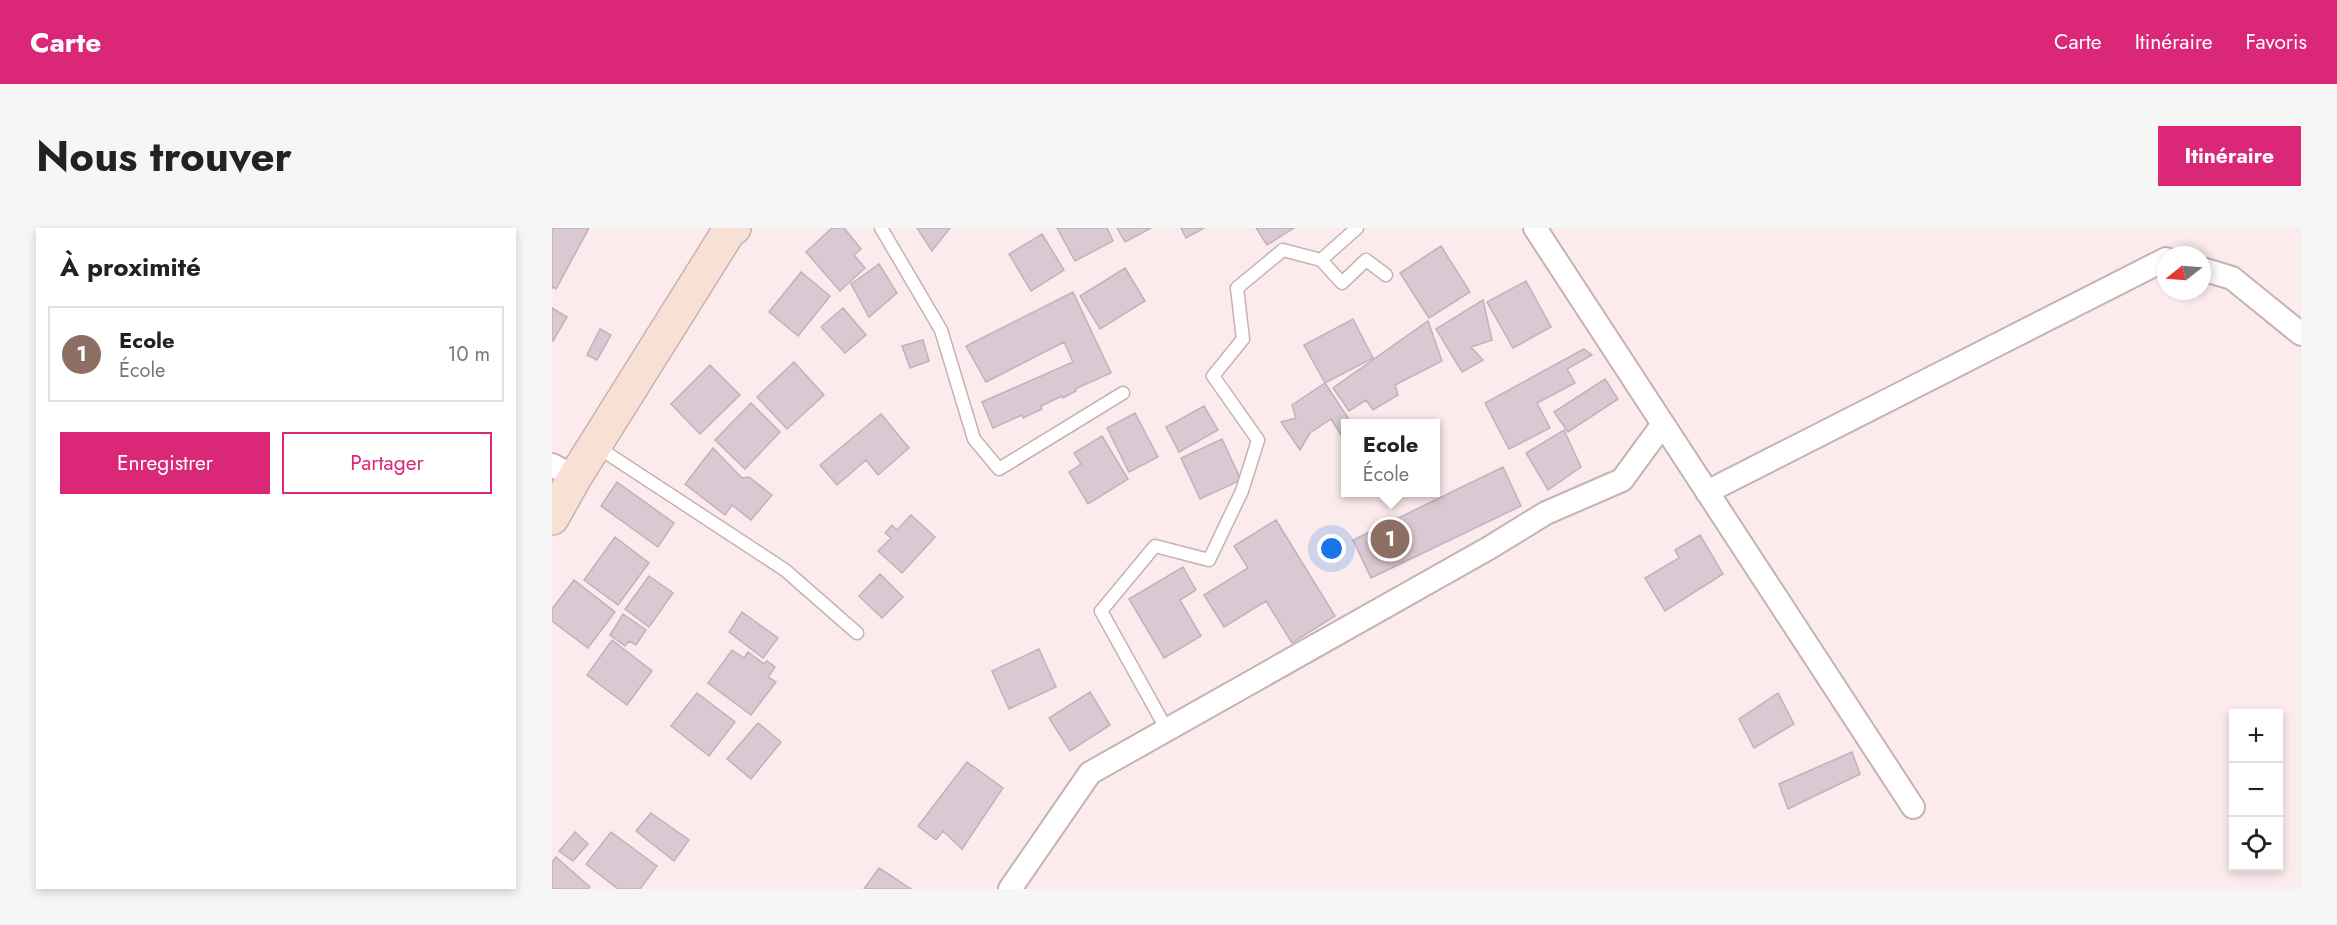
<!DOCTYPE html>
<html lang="fr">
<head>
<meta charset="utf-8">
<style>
	:root { --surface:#fff; --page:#f6f6f6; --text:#222; --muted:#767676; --line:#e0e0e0; --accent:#db2777 }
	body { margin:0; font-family:Jost,sans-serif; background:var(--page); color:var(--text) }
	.controls { position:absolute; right:18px; bottom:18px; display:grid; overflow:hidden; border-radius:0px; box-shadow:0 3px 9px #0003 }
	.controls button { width:54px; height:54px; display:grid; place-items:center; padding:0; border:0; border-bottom:2px solid var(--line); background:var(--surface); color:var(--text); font:30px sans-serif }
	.compass { position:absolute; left:1605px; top:18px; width:54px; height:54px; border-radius:50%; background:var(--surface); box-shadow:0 3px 9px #0003; rotate:253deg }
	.you { position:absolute; left:780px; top:321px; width:21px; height:21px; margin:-15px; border:4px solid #fff; border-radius:50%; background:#1a73e8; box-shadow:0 0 0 9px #1a73e833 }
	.badge { display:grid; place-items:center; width:39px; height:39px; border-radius:50%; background:var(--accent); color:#fff; font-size:20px; font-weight:700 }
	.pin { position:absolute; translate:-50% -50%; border:3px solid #fff; box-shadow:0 2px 6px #0006 }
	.popup { position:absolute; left:789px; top:191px; width:99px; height:78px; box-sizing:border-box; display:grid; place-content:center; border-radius:0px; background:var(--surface); filter:drop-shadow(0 2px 4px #0005); font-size:20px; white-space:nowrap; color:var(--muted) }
	.popup b { font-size:22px; color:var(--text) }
	.popup::after { content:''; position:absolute; left:50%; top:100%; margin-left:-12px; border:12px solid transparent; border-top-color:var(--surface) }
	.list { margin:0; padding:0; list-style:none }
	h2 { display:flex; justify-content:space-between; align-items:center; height:78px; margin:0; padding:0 24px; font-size:26px }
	h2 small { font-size:20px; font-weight:400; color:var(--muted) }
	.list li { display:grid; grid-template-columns:39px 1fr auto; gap:18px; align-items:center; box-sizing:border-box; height:96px; margin:0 12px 12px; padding:0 12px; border:2px solid var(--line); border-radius:0px }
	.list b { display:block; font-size:22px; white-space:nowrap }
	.list p { margin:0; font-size:20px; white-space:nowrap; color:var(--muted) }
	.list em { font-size:20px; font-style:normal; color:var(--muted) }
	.actions { display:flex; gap:12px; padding:18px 24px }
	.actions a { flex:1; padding:14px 0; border:2px solid var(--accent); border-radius:0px; text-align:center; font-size:21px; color:var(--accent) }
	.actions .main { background:var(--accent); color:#fff }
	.icon { flex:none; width:33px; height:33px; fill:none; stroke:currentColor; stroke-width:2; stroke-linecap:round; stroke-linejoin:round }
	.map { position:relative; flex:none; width:1749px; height:661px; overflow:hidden; border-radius:0px }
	header { display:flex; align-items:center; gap:36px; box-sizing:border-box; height:84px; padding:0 30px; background:var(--accent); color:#fff }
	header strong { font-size:28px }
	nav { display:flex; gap:33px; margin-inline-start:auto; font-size:21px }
	.intro { display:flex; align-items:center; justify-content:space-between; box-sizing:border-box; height:144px; padding:0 36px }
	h1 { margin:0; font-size:42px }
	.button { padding:15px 27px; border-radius:0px; background:var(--accent); color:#fff; font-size:21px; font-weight:700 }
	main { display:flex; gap:36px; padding:0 36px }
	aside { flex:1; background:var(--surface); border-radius:0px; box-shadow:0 3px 9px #0003 }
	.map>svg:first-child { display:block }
</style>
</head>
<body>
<header>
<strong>Carte</strong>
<nav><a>Carte</a><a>Itinéraire</a><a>Favoris</a></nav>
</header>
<div class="intro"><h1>Nous trouver</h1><a class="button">Itinéraire</a></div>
<main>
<aside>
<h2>À proximité<small></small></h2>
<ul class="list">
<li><span class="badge" style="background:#8d6e63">1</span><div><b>Ecole</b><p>École</p></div><em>10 m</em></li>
</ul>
<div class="actions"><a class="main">Enregistrer</a><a>Partager</a></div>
</aside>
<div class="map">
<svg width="1749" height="661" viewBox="0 0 1749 661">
	<rect width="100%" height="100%" fill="#fcebec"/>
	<path fill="#dac9d3" stroke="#c2b1bb" stroke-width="1.5" d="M0,0H37L4,61L1,59L0,61Z
		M292,0L309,21L302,27L313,40L288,63L254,24L280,0Z
		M365,0H398L380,23Z
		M505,0H555L561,13L523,33Z
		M565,0H599L573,14Z
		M629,0H652L634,10Z
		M704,0H742L715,17Z
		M490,6L512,42L479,63L457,26Z
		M889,18L918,64L877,90L848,45Z
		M327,36L345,65L317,89L299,56Z
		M573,40L593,73L548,101L528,68Z
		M249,44L278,68L246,108L217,84Z
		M974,53L999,99L961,120L935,74Z
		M521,64L559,145L523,161L524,163L511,170L510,168L489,178L490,181L471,190L470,187L441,200L430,174L521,134L512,114L434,154L414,118Z
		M931,72L940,112L919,119L931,132L910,144L884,101Z
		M0,80L15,89L1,113L0,112Z
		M291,80L314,107L293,125L269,99Z
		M801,91L821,130L773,155L752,117Z
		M876,93L890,133L843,157L846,167L821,182L814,172L797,183L781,160Z
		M48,101L59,107L45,132L35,127Z
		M371,112L377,133L358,140L350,118Z
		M1032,121L1040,127L1015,141L1023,155L985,175L998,200L957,221L933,175Z
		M242,134L272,167L235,201L205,169Z
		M158,137L188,167L148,206L119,176Z
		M1053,151L1066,171L1016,204L1002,184Z
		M773,155L800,196H793V208L791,210L779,191L758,205L748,222L729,194L744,190L740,177Z
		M199,175L228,204L193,241L163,212Z
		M652,178L666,202L627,224L614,199Z
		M583,185L606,229L577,244L555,200Z
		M329,186L357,220L326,247L314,232L285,257L268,237Z
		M1012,202L1029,239L996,262L974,225Z
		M550,208L576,251L536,276L517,244L529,236L522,225Z
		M670,211L689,252L648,271L629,230Z
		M161,220L190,250L197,249L220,267L199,292L180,277L173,287L133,256Z
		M951,239L969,278L819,350L801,312Z
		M65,254L122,295L106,319L49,278Z
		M359,287L383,309L350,345L326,323L339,310L333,305L340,297L345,302Z
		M724,292L783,388L740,415L714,373L672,399L652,367L696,340L682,318Z
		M1148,307L1171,346L1113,383L1093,350L1127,330L1123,322Z
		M63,309L97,335L66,377L32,352Z
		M631,339L644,362L628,372L649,408L612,430L577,371Z
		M328,346L351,369L330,390L307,368Z
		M97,348L121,365L97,399L73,381Z
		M22,352L63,384L36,420L0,393V381Z
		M190,384L226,410L211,430L177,404Z
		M71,386L94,402L84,417L77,413L73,418L58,407Z
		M60,412L100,443L75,477L35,447Z
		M487,421L504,459L457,481L440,443Z
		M180,422L192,430L196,424L212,436L215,433L223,439L216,449L224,454L199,487L156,455Z
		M538,464L558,497L518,523L497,490Z
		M145,465L183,494L157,528L119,498Z
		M1226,465L1242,496L1202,520L1187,491Z
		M206,495L229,514L199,551L175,531Z
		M1300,524L1308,546L1236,581L1227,556Z
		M415,534L451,560L410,621L391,603L384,612L366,598Z
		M99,585L137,612L122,633L84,603Z
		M23,604L36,616L21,633L7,623Z
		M59,604L105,638L88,661H66L34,636Z
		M4,629L38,659L36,661H0V634Z
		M327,640L359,661H312Z"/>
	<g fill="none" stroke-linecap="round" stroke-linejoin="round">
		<defs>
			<path id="lane" d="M329,0L389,102L422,211L447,241L571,165
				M769,32L790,55L814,32L834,47
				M44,218L233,342L305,405
				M615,502L549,383L603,318L657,332L690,263L706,212L661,148L691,111L685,60L731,22L769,32L805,0"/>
			<path id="street" d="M983,0L1361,579
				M1650,41L1680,50L1749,106
				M0,237L23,249
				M1155,264L1614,31
				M458,661L538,545L937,320L994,285L1070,252L1111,196"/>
			<path id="secondary" d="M0,290L23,249L177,3L182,0"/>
		</defs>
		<use href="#lane" stroke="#c6b2b3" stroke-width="15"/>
		<use href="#street" stroke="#c6b2b3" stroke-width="26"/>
		<use href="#secondary" stroke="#c6b2b3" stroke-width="36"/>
		<use href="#lane" stroke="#fff" stroke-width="12"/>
		<use href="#street" stroke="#fff" stroke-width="22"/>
		<use href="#secondary" stroke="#f8e0d4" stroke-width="33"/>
	</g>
</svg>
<div class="controls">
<button>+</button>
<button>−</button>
<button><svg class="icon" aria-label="locate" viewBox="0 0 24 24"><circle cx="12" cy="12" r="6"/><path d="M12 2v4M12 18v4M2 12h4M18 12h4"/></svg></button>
</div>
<svg class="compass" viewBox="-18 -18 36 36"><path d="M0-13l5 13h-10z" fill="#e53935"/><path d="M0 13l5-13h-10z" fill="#767676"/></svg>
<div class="you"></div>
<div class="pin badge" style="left:838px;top:311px;background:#8d6e63">1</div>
<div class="popup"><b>Ecole</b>École</div>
</div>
</main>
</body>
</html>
